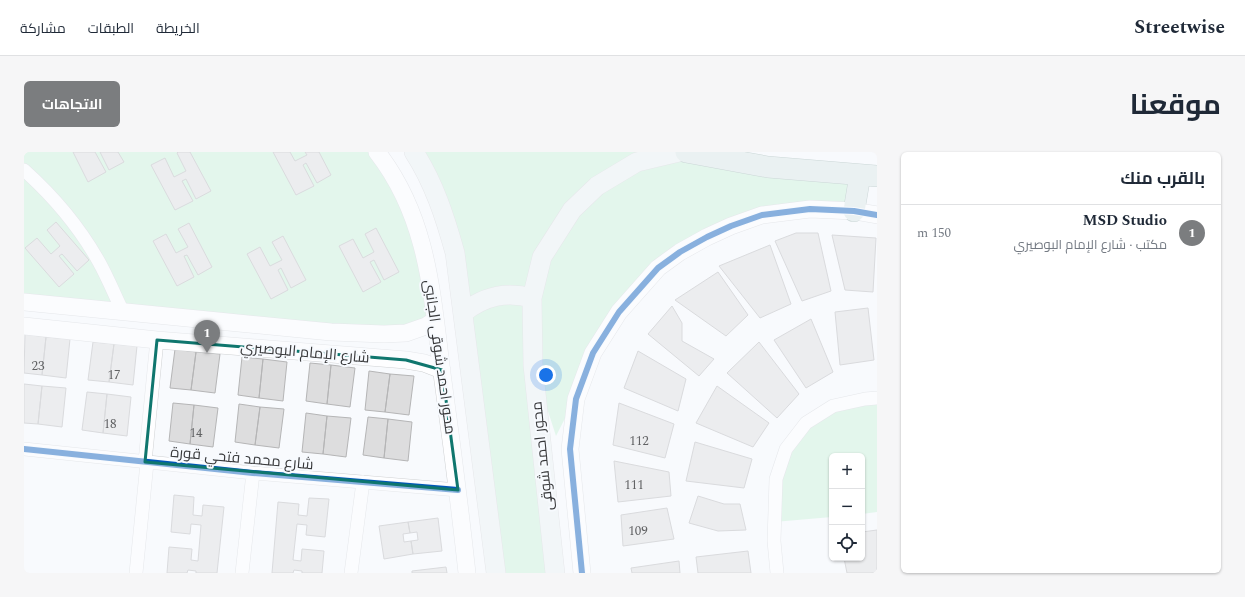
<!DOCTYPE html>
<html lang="ar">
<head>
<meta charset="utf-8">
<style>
	:root { --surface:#fff; --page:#f6f6f7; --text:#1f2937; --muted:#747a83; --line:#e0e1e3; --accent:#7b7d7f }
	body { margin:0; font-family:Spectral,Cairo,serif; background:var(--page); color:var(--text); direction:rtl }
	.controls { position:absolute; right:12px; bottom:12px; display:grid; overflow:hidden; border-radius:6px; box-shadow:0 1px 3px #0004 }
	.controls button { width:36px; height:36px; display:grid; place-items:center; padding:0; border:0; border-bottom:1px solid var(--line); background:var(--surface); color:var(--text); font:20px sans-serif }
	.you { position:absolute; left:522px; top:223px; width:14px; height:14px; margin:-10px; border:3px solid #fff; border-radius:50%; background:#1a73e8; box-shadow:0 0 0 6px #1a73e833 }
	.badge { display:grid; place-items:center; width:26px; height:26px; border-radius:50%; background:var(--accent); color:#fff; font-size:13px; font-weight:700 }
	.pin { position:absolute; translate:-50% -33px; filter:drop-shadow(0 1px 2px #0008) }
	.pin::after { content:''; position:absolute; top:21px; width:14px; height:12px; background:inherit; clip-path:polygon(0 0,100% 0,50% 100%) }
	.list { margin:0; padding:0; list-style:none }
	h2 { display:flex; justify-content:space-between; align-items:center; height:52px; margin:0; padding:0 16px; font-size:17px }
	h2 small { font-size:13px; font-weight:400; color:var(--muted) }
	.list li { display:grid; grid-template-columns:26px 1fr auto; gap:12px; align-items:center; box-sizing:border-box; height:56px; padding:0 16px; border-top:1px solid var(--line) }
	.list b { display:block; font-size:15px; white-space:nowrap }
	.list p { margin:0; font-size:13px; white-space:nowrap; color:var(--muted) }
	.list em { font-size:13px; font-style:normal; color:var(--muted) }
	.icon { flex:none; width:22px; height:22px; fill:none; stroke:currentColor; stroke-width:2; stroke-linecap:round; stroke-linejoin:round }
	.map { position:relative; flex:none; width:853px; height:421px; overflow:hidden; direction:ltr; border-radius:6px }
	header { display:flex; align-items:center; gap:24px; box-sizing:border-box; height:56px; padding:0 20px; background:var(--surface); border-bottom:1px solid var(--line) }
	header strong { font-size:19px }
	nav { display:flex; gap:22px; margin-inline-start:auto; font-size:14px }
	.intro { display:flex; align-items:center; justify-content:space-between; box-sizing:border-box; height:96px; padding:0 24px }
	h1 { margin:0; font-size:28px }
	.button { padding:10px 18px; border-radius:6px; background:var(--accent); color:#fff; font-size:14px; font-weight:700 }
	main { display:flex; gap:24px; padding:0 24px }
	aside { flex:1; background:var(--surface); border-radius:6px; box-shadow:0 1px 3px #0004 }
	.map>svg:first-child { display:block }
</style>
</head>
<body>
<header>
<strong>Streetwise</strong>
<nav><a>الخريطة</a><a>الطبقات</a><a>مشاركة</a></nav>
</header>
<div class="intro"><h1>موقعنا</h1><a class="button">الاتجاهات</a></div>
<main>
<aside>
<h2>بالقرب منك<small></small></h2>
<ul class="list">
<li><span class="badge">1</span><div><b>MSD Studio</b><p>مكتب · شارع الإمام البوصيري</p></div><em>150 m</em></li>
</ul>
</aside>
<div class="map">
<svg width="853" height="421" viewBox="0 0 853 421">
	<rect width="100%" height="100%" fill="#f8fafd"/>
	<path fill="#caf2d8" d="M0,0H353L374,31L411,168L392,178L0,150Z
		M390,0H663L836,23L830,59L786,57L683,85L595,160L532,284L509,213L532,421H472L431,101Z
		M853,246V360L838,362V304H808V365L750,370L762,297L809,254Z"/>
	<path fill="#ddddde" stroke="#b5b5b6" d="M49,0H71L82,20L64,30Z
		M76,0H94L100,10L85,18Z
		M154,0H166L187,39L172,47L162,27L158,29L169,49L151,58L127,13L141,6L150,25L162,19L153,1Z
		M249,0H266L271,9L283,3L281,0H295L307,23L293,31L282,11L279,13L290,34L272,43Z
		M32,70L65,108L53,119L38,102L35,104L50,122L35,135L1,96L13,86L27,102L36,94L23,78Z
		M165,71L188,115L174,123L163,103L160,104L170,125L153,134L129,89L142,82L152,101L164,95L154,77Z
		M352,76L375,120L360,128L350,108L346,110L357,130L339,140L315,94L329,87L339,106L350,100L341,82Z
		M772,81H794L807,139L778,149L751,89Z
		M808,83L852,86L849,140L821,138Z
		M259,84L282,128L267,136L257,116L254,118L264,138L247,147L223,102L236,95L246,114L258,108L248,90Z
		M746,93L767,152L736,166L695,114Z
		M694,120L724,163L702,184L651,148Z
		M648,154L658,171V189L690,207L675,224L624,182Z
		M844,156L850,208L816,213L811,160Z
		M787,167L809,220L782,236L750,188Z
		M1,182L22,185L18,223L0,221Z
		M22,185L46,187L42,226L18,223Z
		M69,190L90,192L85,230L64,228Z
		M735,190L775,242L753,266L703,221Z
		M90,192L113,194L109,233L85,230Z
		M151,197L172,200L167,238L146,236Z
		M614,199L662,227L654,259L600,236Z
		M172,200L196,202L191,241L167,238Z
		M218,205L239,207L235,246L214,243Z
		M239,207L263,210L259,249L235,246Z
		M286,211L307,213L303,252L282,249Z
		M307,213L331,216L326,255L303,252Z
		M345,219L366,222L361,260L341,258Z
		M366,222L390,224L385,263L361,260Z
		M0,232L18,234L14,272L0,271Z
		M18,234L42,236L38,275L14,272Z
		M693,234L745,271L729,295L672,271Z
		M63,240L83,242L79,281L58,278Z
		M83,242L107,245L103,284L79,281Z
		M149,251L170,253L166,292L145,289Z
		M595,251L650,272L641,306L589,293Z
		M215,252L236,255L231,293L211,290Z
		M170,253L194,256L189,295L166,292Z
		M236,255L260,257L255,296L231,293Z
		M282,261L303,264L299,302L278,300Z
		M303,264L327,266L322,305L299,302Z
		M344,265L364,267L360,306L339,303Z
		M364,267L388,270L384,309L360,306Z
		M671,290L728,307L720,336L662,329Z
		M590,309L645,320L647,344L594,350Z
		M150,343L170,345L169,363L178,364L179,353L200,355L193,421H172V419L164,418L163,421H143L145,395L168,397L167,408L174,409L177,373L167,372L166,382L147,380Z
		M674,344L700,352H716L722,378L694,379L665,371Z
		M285,346L305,347L301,385L282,383L283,373L273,372L269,408L277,409L278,397L300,399L298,421H278V419L270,418L269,421H248L254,350L275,352L274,363L283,364Z
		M643,356L650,387L599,394L597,363Z
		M414,366L418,399L389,402L387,389L394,388L393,380L386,381L384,370Z
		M384,370L386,381L379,382L380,390L387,389L389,402L360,407L355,374Z
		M853,378V421H823L820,406H838V380Z
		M724,399L727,421H674L672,405Z
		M655,409L656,421H608L607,416Z
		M422,415L423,421H388V419Z"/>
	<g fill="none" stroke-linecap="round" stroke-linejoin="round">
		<defs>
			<path id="minor" d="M0,18C29,44 56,76 75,110C84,126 91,144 99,160
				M0,297L229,321L434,338
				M121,310L133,188
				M112,421L123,311
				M218,421L229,321
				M327,421L339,330
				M753,421L750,389L752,327L762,297L782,271L809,254L841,247L853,246"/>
			<path id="tertiary" d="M353,0C406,68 408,147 419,229C428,293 436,357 443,421
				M0,150L194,169L307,180L360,182L382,181L402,174L411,168
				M0,174L133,188L382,208L400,211L418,218
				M558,421L546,297L552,247L569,201L595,160L634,116L656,100L683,85L707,74L738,63L786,57L830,59L853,63"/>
			<path id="secondary" d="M390,0C410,31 421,65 431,101L472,421
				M439,161C460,144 482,139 508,146
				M531,421L509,213L508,146L518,105L548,58L573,34L613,10L655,0"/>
			<path id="primary" d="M662,0L744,15L853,24
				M830,59L836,23"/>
		</defs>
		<use href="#minor" stroke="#d0d2d4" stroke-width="14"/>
		<use href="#tertiary" stroke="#d0d2d4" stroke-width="18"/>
		<use href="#secondary" stroke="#d0d2d4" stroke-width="20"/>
		<use href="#primary" stroke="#96aea9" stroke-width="22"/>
		<use href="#minor" stroke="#fefeff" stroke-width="13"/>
		<use href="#tertiary" stroke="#fefeff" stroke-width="17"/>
		<use href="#secondary" stroke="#ecf2f1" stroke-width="19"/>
		<use href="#primary" stroke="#dae6e4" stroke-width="21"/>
		<defs>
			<path id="cycleway" d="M0,297L229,321L434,338
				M558,421L546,297L552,247L569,201L595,160L634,116L656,100L683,85L707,74L738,63L786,57L830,59L853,63"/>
		</defs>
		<use href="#cycleway" stroke="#f7fafe" stroke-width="8"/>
		<use href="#cycleway" stroke="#0057b8" stroke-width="6"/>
	</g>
	<path d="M0 0H853V421H0ZM133,188L382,208L418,218L434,338L121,310Z" fill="#f8fafd" fill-opacity=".55" fill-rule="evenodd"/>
	<path fill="none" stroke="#0f766e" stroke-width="3" stroke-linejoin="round" d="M133,188L382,208L418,218L434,338L121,310Z"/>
	<g text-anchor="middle" stroke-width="4" stroke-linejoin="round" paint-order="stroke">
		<g font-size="13" fill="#616264">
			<text x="14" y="218">23</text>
			<text x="90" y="227">17</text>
			<text x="86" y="276">18</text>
			<text x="172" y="285">14</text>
			<text x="615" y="293">112</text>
			<text x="610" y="337">111</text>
			<text x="614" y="383">109</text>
		</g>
		<g font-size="15" fill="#38393b" stroke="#f7fafe">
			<text transform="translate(281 200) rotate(5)" y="5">شارع الإمام البوصيري</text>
			<text transform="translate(416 205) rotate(82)" y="5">محور احمد شوقى الجانبى</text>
			<text transform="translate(518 304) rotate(-96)" y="5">محور احمد شوقى</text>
			<text transform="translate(218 306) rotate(5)" y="5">شارع محمد فتحي قورة</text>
		</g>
	</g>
</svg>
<div class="controls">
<button>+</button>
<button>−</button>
<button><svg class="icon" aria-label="locate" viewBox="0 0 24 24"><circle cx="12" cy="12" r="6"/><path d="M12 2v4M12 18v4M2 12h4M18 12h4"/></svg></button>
</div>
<div class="you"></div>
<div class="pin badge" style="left:183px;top:201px">1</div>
</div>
</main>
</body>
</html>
